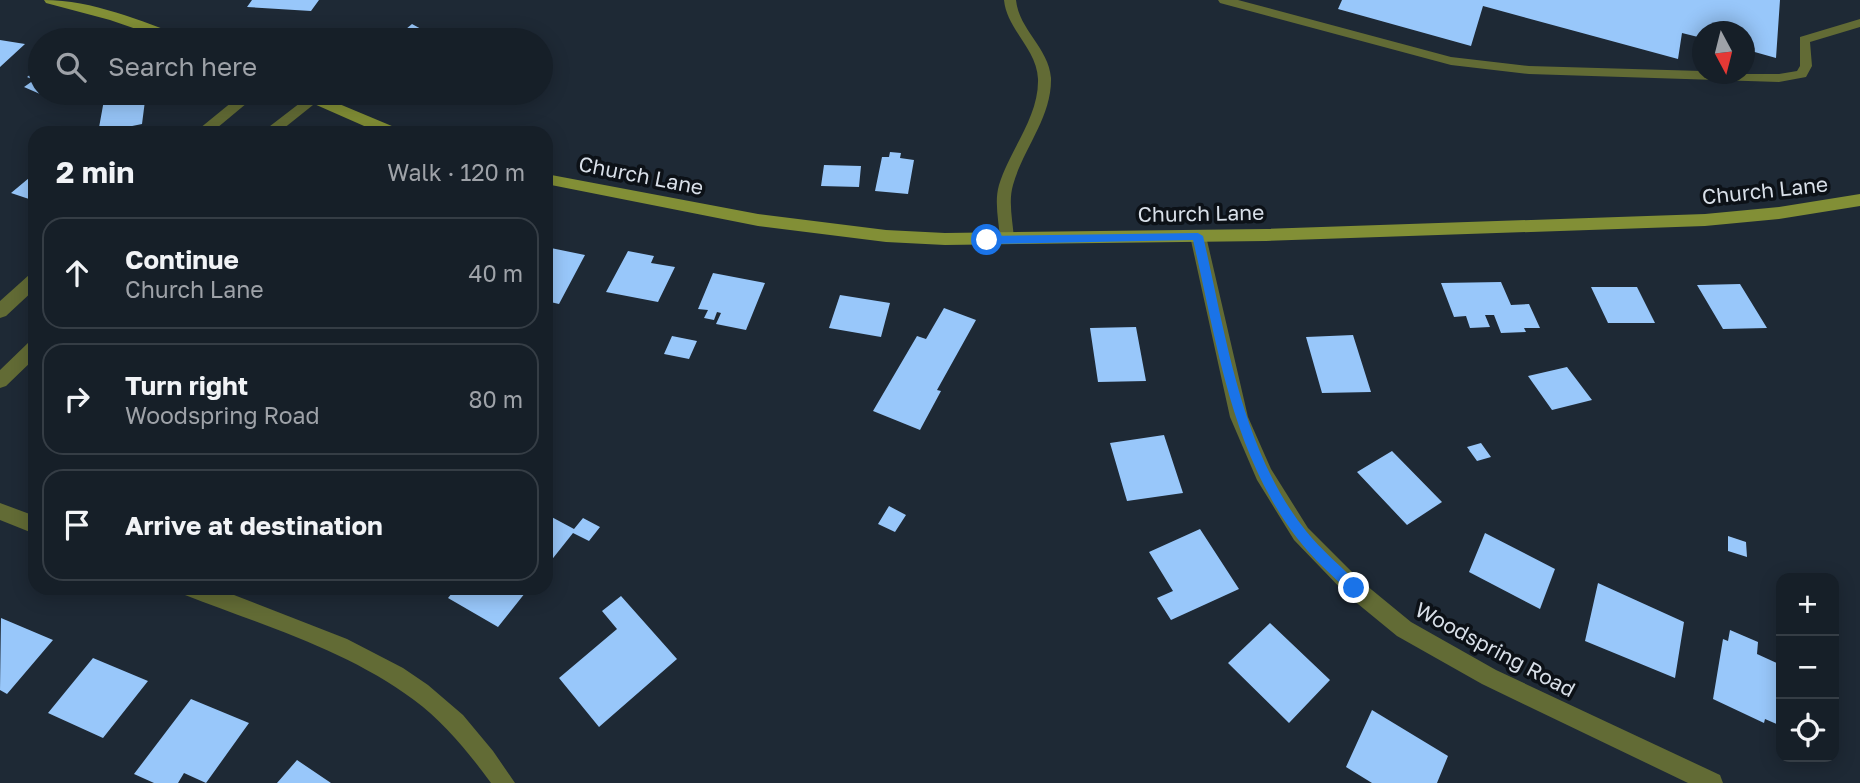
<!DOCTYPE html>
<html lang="en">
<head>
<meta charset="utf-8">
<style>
	:root { --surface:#161f28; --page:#232c34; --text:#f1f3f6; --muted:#9ea2a8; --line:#353d45 }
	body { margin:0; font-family:"Golos Text",sans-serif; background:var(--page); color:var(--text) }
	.controls { position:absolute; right:21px; bottom:21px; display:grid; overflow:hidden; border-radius:14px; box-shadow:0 4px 18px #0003 }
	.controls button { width:63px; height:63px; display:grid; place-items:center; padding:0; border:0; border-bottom:2px solid var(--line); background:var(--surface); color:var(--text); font:35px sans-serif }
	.compass { position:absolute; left:1692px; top:21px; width:63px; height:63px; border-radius:50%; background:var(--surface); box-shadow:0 4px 18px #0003; rotate:173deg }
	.stop { position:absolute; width:21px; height:21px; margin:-16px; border:5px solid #1a73e8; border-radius:50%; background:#fff }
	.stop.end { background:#1a73e8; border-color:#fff; box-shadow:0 2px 7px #0008 }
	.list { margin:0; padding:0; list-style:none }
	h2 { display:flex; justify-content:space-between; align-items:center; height:91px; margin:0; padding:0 28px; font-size:30px }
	h2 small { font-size:23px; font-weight:400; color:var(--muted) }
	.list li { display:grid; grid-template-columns:46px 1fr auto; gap:21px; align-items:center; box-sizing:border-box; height:112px; margin:0 14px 14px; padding:0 14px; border:2px solid var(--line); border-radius:21px }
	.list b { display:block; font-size:26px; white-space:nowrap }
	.list p { margin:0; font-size:23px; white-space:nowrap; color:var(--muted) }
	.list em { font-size:23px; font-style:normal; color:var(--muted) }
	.icon { flex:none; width:38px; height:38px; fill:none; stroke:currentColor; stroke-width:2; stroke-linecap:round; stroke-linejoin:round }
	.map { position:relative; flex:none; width:1860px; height:783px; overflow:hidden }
	.search { position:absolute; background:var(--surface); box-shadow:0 4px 18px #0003; left:28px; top:28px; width:525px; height:77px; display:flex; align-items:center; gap:18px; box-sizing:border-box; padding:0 24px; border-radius:38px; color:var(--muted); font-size:26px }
	.panel { position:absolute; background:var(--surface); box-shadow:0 4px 18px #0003; left:28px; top:126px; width:525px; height:469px; border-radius:21px }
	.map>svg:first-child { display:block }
</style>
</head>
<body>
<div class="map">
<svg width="1860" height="783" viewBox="0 0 1860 783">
	<rect width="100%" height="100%" fill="#1e2935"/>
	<path fill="#98c7fa" d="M252,0H319L311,11L247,7Z
		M1342,0H1780L1776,58L1744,49V32H1702V38L1682,33L1678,59L1483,6L1471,46L1338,9Z
		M412,24L423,30L419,33L432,38L429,40H393Z
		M0,40L25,44L0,67Z
		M40,68V94L24,87L34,80L27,77Z
		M103,93H134L133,95L146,93L142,124L98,133L104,100L91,103V95Z
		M890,152L901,153L900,158L914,160L908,194L875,191L882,157H889Z
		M824,165L861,166L859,187L821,186Z
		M35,173V201L11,193Z
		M546,247L585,255L559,304L546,301Z
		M628,251L654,256L651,263L675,267L658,302L606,292Z
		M713,273L765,283L746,330L716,324L721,313L717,312L714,320L704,318L708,310L698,309Z
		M1501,282L1511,305L1529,304L1540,328H1524L1526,332L1501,333L1494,315H1485L1490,327L1470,328L1466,316L1454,317L1441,283Z
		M1740,284L1767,328L1723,329L1697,285Z
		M1591,287H1637L1655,323H1608Z
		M840,295L890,303L881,337L829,328Z
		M944,308L976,320L937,390L941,391L920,430L873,411L917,336L926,339Z
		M1136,327L1146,381L1098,382L1090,328Z
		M1353,335L1371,392L1322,393L1306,337Z
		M672,336L697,341L689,359L664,354Z
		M1567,367L1592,400L1552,410L1528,376Z
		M1164,435L1183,493L1127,501L1110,443Z
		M1481,443L1491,457L1477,461L1467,447Z
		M1392,451L1442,502L1407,525L1357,472Z
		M889,506L906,515L895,532L878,524Z
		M546,514L574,529L583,518L600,527L589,541L573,533L546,567Z
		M1200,529L1239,589L1171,620L1157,598L1173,591L1149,552Z
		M1485,533L1555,569L1540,609L1469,572Z
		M1728,536L1746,542L1747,557L1728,551Z
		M1598,583L1684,622L1675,678L1585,641Z
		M456,588H529L498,627L448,598Z
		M621,596L677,659L599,727L559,678L617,629L602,611Z
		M1,618L53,640L7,694L0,690Z
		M1270,623L1330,680L1289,723L1228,663Z
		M1730,630L1758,642L1757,654L1781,665V726L1765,719L1764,723L1713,699L1723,639L1728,641Z
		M93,658L148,681L103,738L48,713Z
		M191,699L249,723L206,783L184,773L178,783H154L134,774Z
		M1372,710L1448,756L1437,783H1372L1346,767Z
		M297,760L331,783H277Z"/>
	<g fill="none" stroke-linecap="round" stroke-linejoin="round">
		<path fill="#626b35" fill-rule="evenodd" d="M1004,0H1016C1019,30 1049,48 1051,78C1052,117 1023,149 1013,185C1008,202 1013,222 1014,239L1007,244L1000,239C999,222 994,202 999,185C1010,149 1039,117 1038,79C1037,49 1007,30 1004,0Z
			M1218,0H1238L1451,57L1529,66L1702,71V74H1779L1797,71L1800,66V37L1860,19V27L1810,42L1812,66L1806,77L1779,82L1529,74L1451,65L1220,3Z"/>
		<path fill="#626b35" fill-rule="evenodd" d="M243,93H259L211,133H194Z
			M313,93L318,95V101L278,133H261Z
			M1198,230L1206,236L1248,417L1271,469L1308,528L1361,581L1411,622L1496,670L1720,775L1723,783H1688L1482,684L1397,636L1347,595L1294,540L1257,480L1230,417L1190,236Z
			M35,273V289L6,316L0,318V301L29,275Z
			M35,340V358L6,386L0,388V370L29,342Z
			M0,503L35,516V534L0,520Z
			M182,588H216L347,639L403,668L428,685L463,715L493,751L515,783H491C469,753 444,722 414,700C347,650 262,625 185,595Z"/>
		<path fill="#828f36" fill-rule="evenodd" d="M44,0C93,0 140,21 186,37L188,40H168L110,20L46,3Z
			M294,93H313L399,129L401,133H380L296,96Z
			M546,174L758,214L886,230L945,233L1266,229L1705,214L1779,207L1860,194V206L1779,219L1705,226L1266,241L945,245L886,242L758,226L546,184Z"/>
	</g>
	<path fill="#1a73e8" d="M1198,233L1203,236C1226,335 1241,450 1306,531C1321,550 1341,566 1358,584V592H1349C1332,575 1312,558 1297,538C1231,452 1217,342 1193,240L987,244L982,240L987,236Z"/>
	<g text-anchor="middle" stroke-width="7" stroke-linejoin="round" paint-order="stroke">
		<g font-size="21" fill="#d8dfe8" stroke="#0c1117">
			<text transform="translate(641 176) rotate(11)" y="7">Church Lane</text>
			<text transform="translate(1765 191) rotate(-6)" y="7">Church Lane</text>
			<text transform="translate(1201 214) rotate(-1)" y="7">Church Lane</text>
			<text transform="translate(1495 650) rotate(28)" y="7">Woodspring Road</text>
		</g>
	</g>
</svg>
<div class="controls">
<button>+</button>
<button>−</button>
<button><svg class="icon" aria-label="locate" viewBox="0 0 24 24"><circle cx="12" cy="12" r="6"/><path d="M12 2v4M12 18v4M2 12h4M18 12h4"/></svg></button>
</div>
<svg class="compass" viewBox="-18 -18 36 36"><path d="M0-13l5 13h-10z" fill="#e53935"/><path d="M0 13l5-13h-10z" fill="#9ea2a8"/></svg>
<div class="stop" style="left:987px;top:240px"></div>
<div class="stop end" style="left:1354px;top:588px"></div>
<div class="search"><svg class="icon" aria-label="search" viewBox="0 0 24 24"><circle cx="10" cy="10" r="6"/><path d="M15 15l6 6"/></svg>Search here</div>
<section class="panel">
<h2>2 min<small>Walk · 120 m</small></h2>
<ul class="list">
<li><svg class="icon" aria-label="ahead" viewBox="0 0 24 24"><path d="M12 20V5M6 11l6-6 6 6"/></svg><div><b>Continue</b><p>Church Lane</p></div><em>40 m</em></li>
<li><svg class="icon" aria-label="right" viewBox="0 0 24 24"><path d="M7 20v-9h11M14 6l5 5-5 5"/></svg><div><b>Turn right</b><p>Woodspring Road</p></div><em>80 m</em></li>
<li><svg class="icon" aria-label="arrive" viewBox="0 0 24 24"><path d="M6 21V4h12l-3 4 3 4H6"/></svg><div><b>Arrive at destination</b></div></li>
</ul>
</section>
</div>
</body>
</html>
